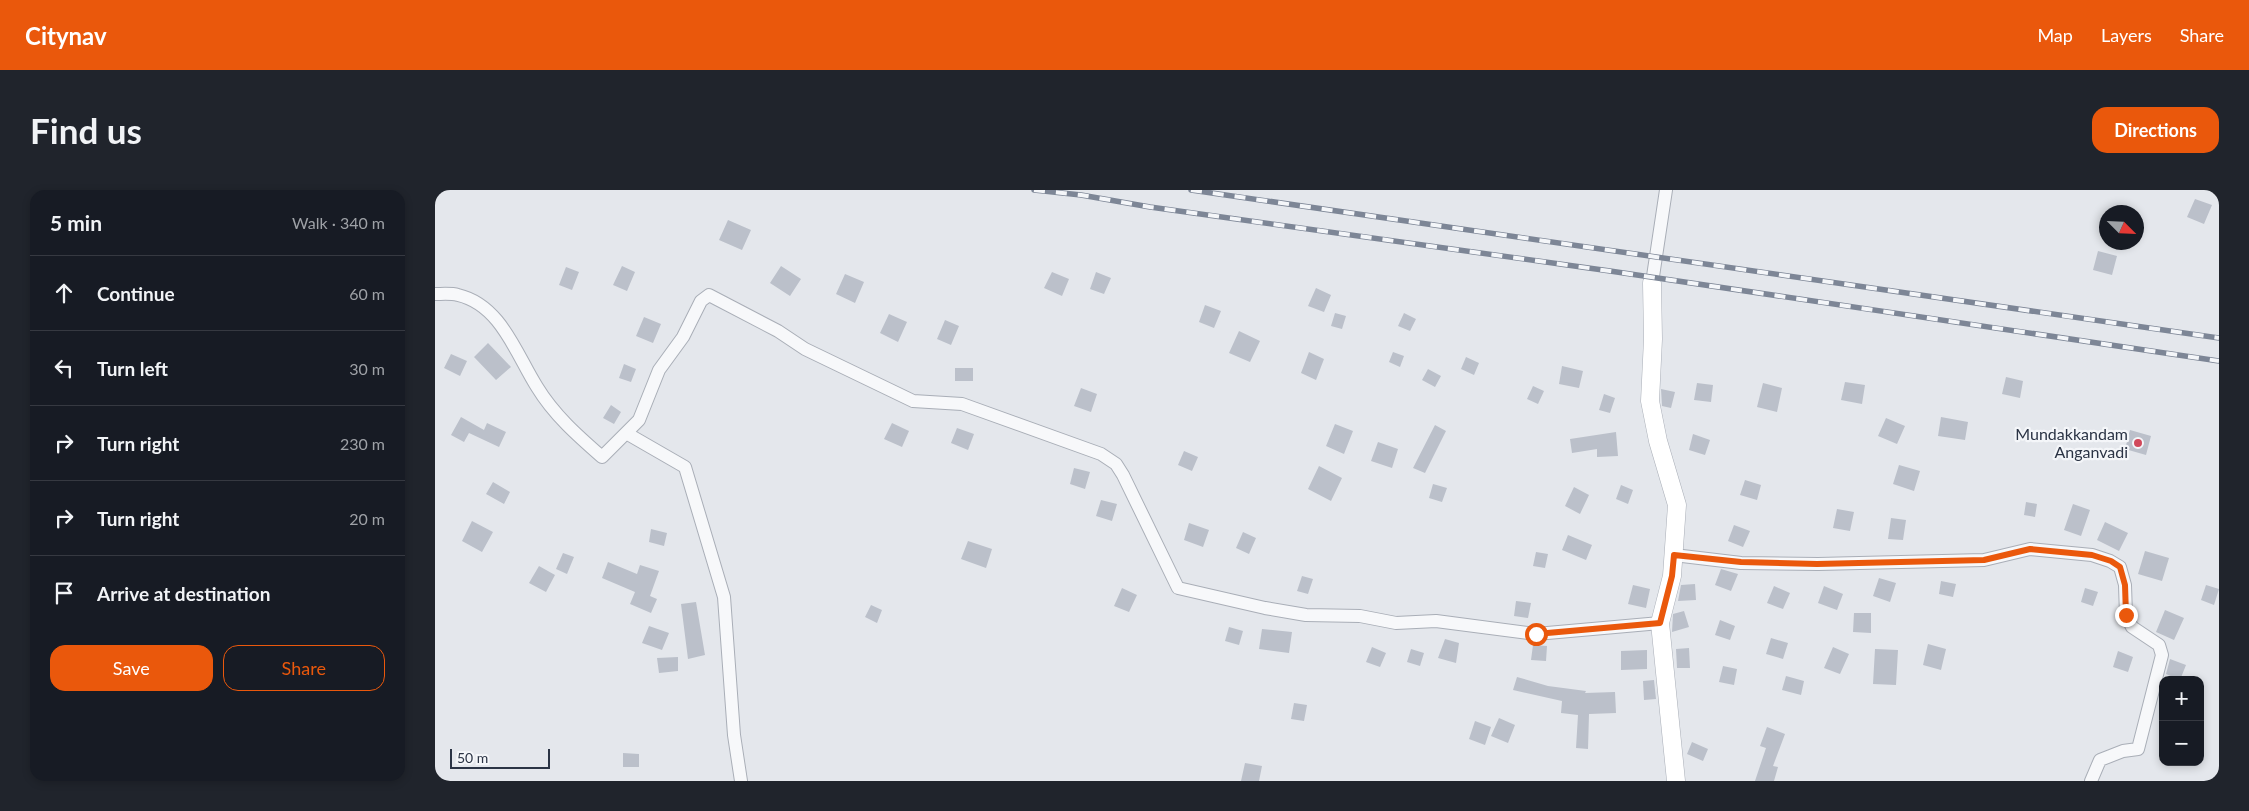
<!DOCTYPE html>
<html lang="en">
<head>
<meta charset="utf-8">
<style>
	:root { --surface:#171b24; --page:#20242c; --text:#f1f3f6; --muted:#9ea1a6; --line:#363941; --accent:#ea580c }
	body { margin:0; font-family:Lato,sans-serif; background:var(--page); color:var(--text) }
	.controls { position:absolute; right:15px; bottom:15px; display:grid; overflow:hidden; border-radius:10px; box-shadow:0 2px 8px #0003 }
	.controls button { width:45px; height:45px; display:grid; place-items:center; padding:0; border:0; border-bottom:1px solid var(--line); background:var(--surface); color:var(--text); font:25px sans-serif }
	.compass { position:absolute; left:1664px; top:15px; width:45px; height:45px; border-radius:50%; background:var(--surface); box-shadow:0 2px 8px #0003; rotate:114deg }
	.scale { position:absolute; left:15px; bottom:12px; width:100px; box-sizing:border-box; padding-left:5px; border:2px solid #2b3445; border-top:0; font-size:14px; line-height:18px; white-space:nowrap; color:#2b3445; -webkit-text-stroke:4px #f4f6f9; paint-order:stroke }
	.stop { position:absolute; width:15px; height:15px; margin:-11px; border:4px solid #ea580c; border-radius:50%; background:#fff }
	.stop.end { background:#ea580c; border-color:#fff; box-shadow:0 1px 5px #0008 }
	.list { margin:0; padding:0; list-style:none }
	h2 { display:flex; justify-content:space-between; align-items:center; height:65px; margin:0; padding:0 20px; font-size:21px }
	h2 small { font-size:16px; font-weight:400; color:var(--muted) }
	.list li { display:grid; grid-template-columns:32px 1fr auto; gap:15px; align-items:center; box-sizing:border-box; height:75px; padding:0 20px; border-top:1px solid var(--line) }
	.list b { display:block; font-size:19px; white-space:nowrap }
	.list em { font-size:16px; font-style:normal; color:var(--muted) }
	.actions { display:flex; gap:10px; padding:15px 20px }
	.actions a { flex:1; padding:11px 0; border:1px solid var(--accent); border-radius:15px; text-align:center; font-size:18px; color:var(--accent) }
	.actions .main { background:var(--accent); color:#fff }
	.icon { flex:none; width:28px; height:28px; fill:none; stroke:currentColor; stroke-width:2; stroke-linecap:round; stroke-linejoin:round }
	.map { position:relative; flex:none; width:1784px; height:591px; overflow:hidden; border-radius:15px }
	header { display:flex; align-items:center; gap:30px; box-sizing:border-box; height:70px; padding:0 25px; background:var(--accent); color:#fff }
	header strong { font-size:24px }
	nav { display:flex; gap:28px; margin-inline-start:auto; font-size:18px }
	.intro { display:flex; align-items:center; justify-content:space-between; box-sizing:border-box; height:120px; padding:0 30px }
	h1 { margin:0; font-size:35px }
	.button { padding:12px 22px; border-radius:15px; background:var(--accent); color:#fff; font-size:18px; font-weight:700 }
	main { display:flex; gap:30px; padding:0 30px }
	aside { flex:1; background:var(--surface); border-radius:15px; box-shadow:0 2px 8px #0003 }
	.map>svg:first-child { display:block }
</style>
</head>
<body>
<header>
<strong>Citynav</strong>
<nav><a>Map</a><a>Layers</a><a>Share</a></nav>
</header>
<div class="intro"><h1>Find us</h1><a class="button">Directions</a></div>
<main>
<aside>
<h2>5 min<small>Walk · 340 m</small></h2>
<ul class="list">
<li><svg class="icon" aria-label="ahead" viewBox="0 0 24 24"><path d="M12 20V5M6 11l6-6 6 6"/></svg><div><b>Continue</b></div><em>60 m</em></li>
<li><svg class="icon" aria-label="left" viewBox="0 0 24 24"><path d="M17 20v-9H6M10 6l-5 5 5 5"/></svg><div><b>Turn left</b></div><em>30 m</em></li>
<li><svg class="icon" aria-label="right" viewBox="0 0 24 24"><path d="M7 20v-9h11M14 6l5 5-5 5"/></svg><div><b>Turn right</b></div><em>230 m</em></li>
<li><svg class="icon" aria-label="right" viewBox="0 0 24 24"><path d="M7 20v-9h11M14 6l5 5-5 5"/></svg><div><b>Turn right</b></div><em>20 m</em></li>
<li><svg class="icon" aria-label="arrive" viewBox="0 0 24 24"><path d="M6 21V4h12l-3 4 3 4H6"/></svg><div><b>Arrive at destination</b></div></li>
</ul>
<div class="actions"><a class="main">Save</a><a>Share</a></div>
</aside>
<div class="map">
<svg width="1784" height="591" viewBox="0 0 1784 591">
	<rect width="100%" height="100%" fill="#e4e7ec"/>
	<path fill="#bbc0ca" d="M1760,9L1777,15L1769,34L1752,27Z
		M293,30L316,40L307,60L284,50Z
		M1663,61L1682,66L1677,85L1658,80Z
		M187,76L200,82L192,101L178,95Z
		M346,76L366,89L355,106L335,93Z
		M131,77L144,82L137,100L124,95Z
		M617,82L634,89L627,106L609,98Z
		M661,82L676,88L669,104L655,99Z
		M410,84L429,92L420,113L401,104Z
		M881,98L896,105L889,122L873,116Z
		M770,115L786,121L779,138L764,132Z
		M900,123L911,126L907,139L896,136Z
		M969,123L981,129L975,141L963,136Z
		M454,124L472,132L463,152L445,143Z
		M209,127L226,134L218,153L201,146Z
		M510,130L524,136L516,155L502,149Z
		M804,141L825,151L815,172L794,163Z
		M53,153L76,177L61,190L39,167Z
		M874,162L889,169L881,190L866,183Z
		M958,162L969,166L965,177L954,172Z
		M16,164L32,171L25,186L9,178Z
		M1031,167L1044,173L1039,185L1026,179Z
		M189,174L201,179L196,192L184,188Z
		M1127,176L1148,181L1144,198L1124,194Z
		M520,178H538V191H520Z
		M993,179L1006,186L1000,197L987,190Z
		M1571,187L1588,191L1585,208L1567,204Z
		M1410,192L1430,195L1427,214L1406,210Z
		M1262,193L1278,195L1276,212L1259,210Z
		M1328,193L1347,198L1342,222L1322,217Z
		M1098,196L1109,201L1103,214L1092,209Z
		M646,198L662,204L656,222L639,216Z
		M1226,199L1240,202L1236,218L1227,216Z
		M1169,204L1180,208L1175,223L1164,220Z
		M176,215L186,222L179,234L168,228Z
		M26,227L49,240L52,233L71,242L64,257L34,243L29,252L16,245Z
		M1506,227L1533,232L1530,250L1503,246Z
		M1451,228L1470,236L1462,254L1443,246Z
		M457,233L474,241L467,257L449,249Z
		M900,234L918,241L909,264L891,256Z
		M1000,235L1011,241L990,283L978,278Z
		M522,238L539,244L533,260L516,253Z
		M1695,240L1716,246L1711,265L1690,259Z
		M1181,242L1183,266L1162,267V259L1137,263L1135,249Z
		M1258,244L1275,250L1270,265L1254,260Z
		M943,252L963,259L957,278L936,271Z
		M749,261L763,267L757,281L743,275Z
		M1464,275L1485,281L1479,301L1458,294Z
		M884,276L907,288L896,311L873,299Z
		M639,278L655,282L650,299L635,294Z
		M1310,290L1326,295L1322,310L1305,305Z
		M58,292L75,302L69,314L51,304Z
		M998,294L1012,298L1007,312L994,308Z
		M1186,295L1198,300L1193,314L1181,309Z
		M1139,297L1154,305L1145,324L1130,316Z
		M666,310L682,314L677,331L661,326Z
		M1591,312L1602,314L1600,327L1589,325Z
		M1638,314L1655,320L1646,346L1629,340Z
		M1402,319L1419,322L1415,341L1398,338Z
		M1456,328L1471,330L1468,350L1453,349Z
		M37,331L58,342L47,362L27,351Z
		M1670,332L1693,343L1684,361L1662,350Z
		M754,333L774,340L768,357L749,350Z
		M1299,335L1315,341L1308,357L1293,351Z
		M216,339L232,343L229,356L214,352Z
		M808,342L821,348L814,364L801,358Z
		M1133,345L1157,355L1151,370L1127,360Z
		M533,351L557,359L551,378L526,369Z
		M1710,361L1734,368L1727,391L1703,384Z
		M1101,362L1113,364L1110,378L1098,376Z
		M128,363L139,367L132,384L121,379Z
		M173,372L202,384L205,375L224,381L215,406L222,409L216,423L195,414L200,402L167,388Z
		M104,376L120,385L111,402L94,393Z
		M1286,379L1303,384L1296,401L1280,395Z
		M867,386L878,389L873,404L862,401Z
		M1444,388L1461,393L1455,412L1438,406Z
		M1506,391L1521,394L1518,407L1504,404Z
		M1260,394L1261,410L1243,411L1246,395Z
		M1198,395L1215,399L1211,418L1193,414Z
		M1771,395L1784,399L1779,415L1766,410Z
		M1339,396L1355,403L1348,419L1332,413Z
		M1389,396L1408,404L1402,420L1383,413Z
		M687,398L702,405L694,422L679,416Z
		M1650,398L1663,402L1658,416L1646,412Z
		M1081,411L1096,413L1093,428L1079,426Z
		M261,412L270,465L253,469L246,414Z
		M436,415L447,420L442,433L430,427Z
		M1730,420L1749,428L1739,450L1721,442Z
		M1249,421L1254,437L1237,442L1238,424Z
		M1419,423H1436V443L1418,442Z
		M1285,430L1300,436L1295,450L1280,445Z
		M214,436L234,443L227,460L207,453Z
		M794,437L808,441L804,455L790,451Z
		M827,439L857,442L854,463L824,459Z
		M1336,448L1353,453L1348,469L1331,464Z
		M1010,449L1024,453L1021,473L1003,468Z
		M1493,454L1511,459L1506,480L1488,475Z
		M1098,455L1112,456L1111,471L1096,470Z
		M937,457L951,463L945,477L931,472Z
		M1398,457L1414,464L1405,484L1389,478Z
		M1254,458L1255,478H1242L1241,459Z
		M976,459L989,463L985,476L972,472Z
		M1440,459L1463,460L1461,495L1438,494Z
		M1212,460V479L1186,480V461Z
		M1683,461L1698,467L1693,482L1678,477Z
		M243,467V481L224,483L222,468Z
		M1735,469L1751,475L1745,490L1731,484Z
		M1288,476L1302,479L1299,495L1284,492Z
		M1351,486L1369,491L1366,505L1347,500Z
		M1082,487L1113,496L1151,501L1150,503L1180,502L1181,523L1154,524L1153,559L1141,558L1143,525L1126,523L1127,511L1078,500Z
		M1219,490L1221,509L1209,510L1208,491Z
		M859,513L872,515L869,531L856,529Z
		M1064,528L1080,535L1073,553L1056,546Z
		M1040,531L1056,537L1050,555L1034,549Z
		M1332,537L1350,544L1338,576L1343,577L1339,591H1320L1331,558L1325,556Z
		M1257,552L1273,559L1268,571L1252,564Z
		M188,563L204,564V577H188Z
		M810,573L827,576L824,591H806Z"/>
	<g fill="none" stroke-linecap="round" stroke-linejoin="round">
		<defs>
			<path id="street" d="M1217,93L1231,0
				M0,104C7,104 16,103 23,105C66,115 81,164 102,197C119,225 143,246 167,267L204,230L224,180L248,147L266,111L274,105L343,141L370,159L478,211L527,214L666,264L681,274L688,285L743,398L830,418L871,425L925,426L961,433L1001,431L1101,444L1225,433
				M191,243L250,277L289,407L299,545L306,591
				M1239,365L1306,373L1383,374L1549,370L1595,359L1657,365L1675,371L1685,377L1690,395L1691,425L1697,437L1724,455L1727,465L1703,559L1688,561L1665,570L1656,591"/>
			<path id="secondary" d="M1217,93L1218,149L1215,211L1223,251L1242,315L1237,386L1225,433L1241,591"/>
		</defs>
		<use href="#street" stroke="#a9aeb7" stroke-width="14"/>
		<use href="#secondary" stroke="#a9aeb7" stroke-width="19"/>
		<use href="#street" stroke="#f7f8fa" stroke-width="12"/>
		<use href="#secondary" stroke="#fff" stroke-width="18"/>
		<defs>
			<path id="rail" d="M599,0L646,5L715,17L1175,81L1784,171
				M756,0L1784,148"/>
		</defs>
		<use href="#rail" stroke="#7d8696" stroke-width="5.5"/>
		<use href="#rail" stroke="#f4f6f9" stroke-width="4" stroke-dasharray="11" stroke-linecap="butt"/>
	</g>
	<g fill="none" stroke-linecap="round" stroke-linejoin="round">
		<path stroke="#ea580c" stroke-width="6" d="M1101,444L1225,433L1237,386L1239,365L1306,372L1382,374L1549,370L1595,359L1657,365L1676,371L1685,377L1690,395L1691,425"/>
	</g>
	<circle fill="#d1495b" stroke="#f4f6f9" stroke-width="2" cx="1703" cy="253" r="5"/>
	<g text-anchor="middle" stroke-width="4.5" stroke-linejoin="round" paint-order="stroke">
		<g font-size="16" fill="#2b3445" stroke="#f4f6f9" text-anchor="end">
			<text x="1693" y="250">Mundakkandam<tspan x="1693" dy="18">Anganvadi</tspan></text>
		</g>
	</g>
</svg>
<div class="controls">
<button>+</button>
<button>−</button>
</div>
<svg class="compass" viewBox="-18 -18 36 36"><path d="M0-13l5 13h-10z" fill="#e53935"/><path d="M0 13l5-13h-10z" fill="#9ea1a6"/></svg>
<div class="scale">50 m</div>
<div class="stop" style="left:1101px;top:444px"></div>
<div class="stop end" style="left:1691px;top:425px"></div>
</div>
</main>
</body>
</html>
